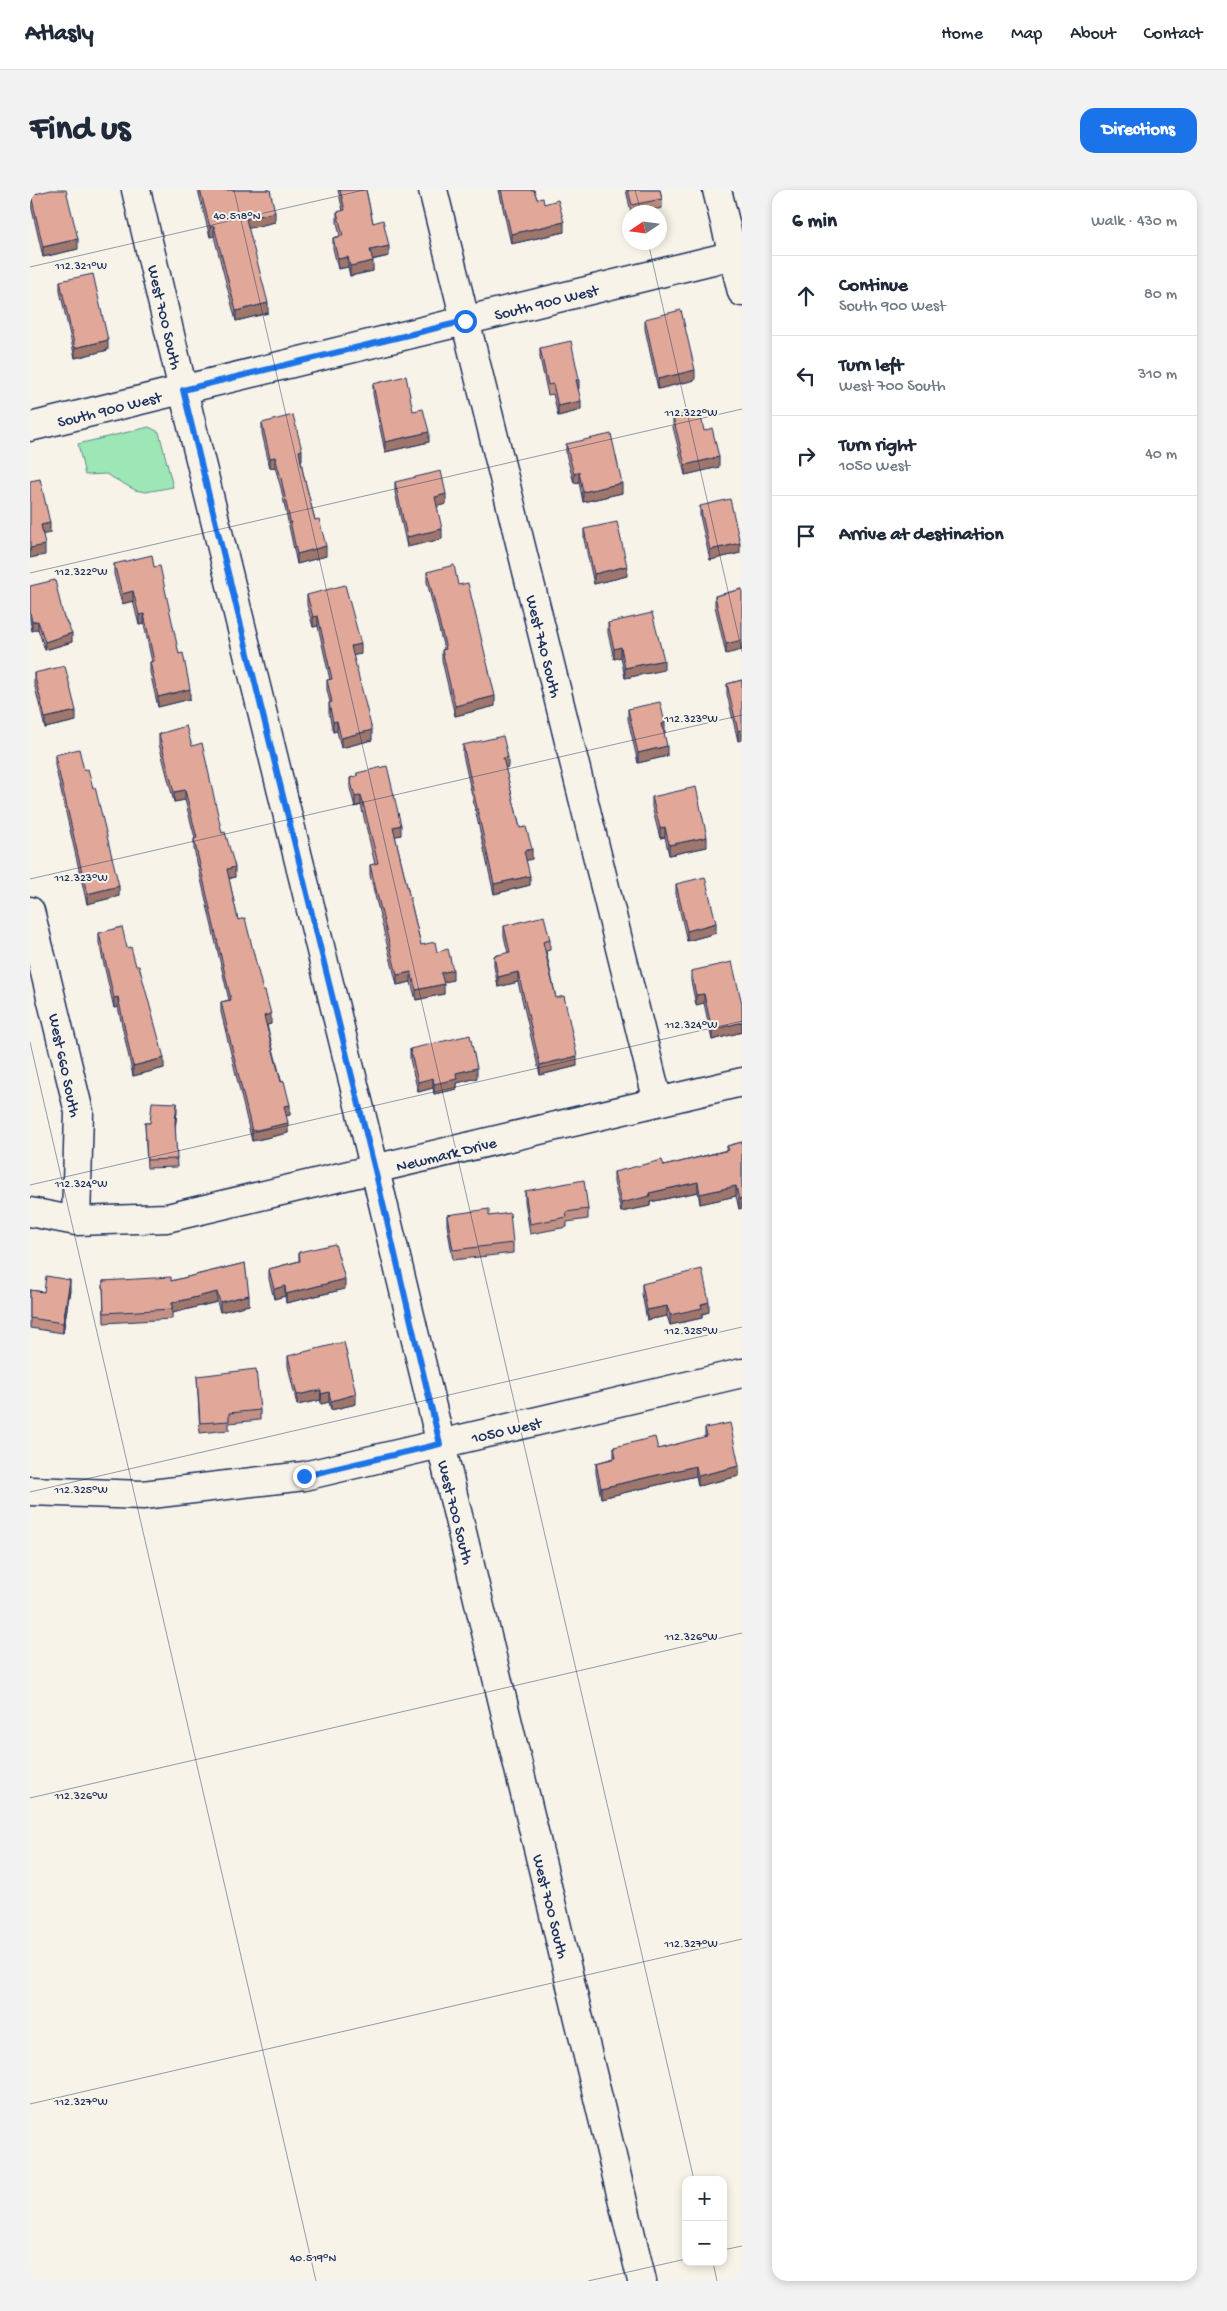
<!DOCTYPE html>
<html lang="en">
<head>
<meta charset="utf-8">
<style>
	:root { --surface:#fff; --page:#f2f2f3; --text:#1f2937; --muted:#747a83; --line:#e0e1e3; --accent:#1a73e8 }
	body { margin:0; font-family:"Gochi Hand",sans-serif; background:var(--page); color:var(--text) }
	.controls { position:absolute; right:15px; bottom:15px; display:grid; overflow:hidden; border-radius:10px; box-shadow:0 2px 8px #0003 }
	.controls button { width:45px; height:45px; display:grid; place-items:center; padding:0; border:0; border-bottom:1px solid var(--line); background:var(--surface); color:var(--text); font:25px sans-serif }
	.compass { position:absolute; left:592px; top:15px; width:45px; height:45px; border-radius:50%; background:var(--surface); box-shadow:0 2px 8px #0003; rotate:257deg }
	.stop { position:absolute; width:15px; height:15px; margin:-11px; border:4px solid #1a73e8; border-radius:50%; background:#fff }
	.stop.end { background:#1a73e8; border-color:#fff; box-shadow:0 1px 5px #0008 }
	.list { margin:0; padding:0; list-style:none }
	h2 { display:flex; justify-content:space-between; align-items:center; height:65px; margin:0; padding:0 20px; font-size:21px }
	h2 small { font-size:16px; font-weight:400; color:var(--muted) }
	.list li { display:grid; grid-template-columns:32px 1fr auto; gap:15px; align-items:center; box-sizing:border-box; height:80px; padding:0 20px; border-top:1px solid var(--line) }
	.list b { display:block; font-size:19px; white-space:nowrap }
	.list p { margin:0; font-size:16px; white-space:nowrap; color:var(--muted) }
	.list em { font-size:16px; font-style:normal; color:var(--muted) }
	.icon { flex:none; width:28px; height:28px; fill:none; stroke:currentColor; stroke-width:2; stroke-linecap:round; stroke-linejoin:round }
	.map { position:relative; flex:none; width:712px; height:2091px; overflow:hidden; border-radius:15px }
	header { display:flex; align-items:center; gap:30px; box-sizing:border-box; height:70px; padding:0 25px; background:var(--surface); border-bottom:1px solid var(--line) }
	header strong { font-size:24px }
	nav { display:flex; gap:28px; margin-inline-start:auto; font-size:18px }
	.intro { display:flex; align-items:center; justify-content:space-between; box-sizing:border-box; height:120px; padding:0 30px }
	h1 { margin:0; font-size:35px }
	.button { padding:12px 22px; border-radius:15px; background:var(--accent); color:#fff; font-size:18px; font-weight:700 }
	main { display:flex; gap:30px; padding:0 30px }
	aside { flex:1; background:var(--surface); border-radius:15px; box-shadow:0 2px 8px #0003 }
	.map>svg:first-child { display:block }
</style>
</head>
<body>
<header>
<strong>Atlasly</strong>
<nav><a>Home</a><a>Map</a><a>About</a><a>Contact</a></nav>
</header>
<div class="intro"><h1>Find us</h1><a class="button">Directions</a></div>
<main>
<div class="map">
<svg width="712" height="2091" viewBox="0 0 712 2091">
	<rect width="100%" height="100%" fill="#f7f3e8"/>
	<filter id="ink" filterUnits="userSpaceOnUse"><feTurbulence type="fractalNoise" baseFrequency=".02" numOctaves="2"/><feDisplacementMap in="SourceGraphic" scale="10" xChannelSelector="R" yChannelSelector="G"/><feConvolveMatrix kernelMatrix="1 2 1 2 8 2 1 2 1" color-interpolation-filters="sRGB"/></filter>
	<g filter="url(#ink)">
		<path fill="#9de7b6" stroke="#5c8b8a" d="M119,237L129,242L143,297L116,302L105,300L76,284L55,285L48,254Z"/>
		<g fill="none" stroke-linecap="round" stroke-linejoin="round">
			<defs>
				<path id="street" d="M403,0L628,912
					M687,0L712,102
					M0,237L712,63
					M0,721L49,922L46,1031
					M0,1022L46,1031L137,1028L712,892
					M0,1301L113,1305L274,1286L712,1183"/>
				<path id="secondary" d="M106,0L153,200L345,980L612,2091"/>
			</defs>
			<use href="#street" stroke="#1b2f5e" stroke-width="31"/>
			<use href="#secondary" stroke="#1b2f5e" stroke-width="31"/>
			<use href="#street" stroke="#f7f3e8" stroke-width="28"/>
			<use href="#secondary" stroke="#f7f3e8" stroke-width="28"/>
		</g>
		<path fill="#c29084" stroke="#1b2f5e" d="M168,0H240L245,32L218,38L238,123L206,131L184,46L180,47Z
			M308,0H336L343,33L359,66L342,70L343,81L320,86L318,77L308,79L303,58V48L310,46L307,32V22L313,21Z
			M469,0H504L507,9L514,14L534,42L481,54Z
			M596,0H630L632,9V18L612,22H601Z
			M1,5L48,59L13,67L1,15Z
			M30,91L78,160L45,168L30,101Z
			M615,129L665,190L628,199L615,139Z
			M510,158L549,199H548L551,220L528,226L523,204L518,205L510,168Z
			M343,194L383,221L399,252L355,262L343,204Z
			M643,227L689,277L655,285L643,237Z
			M232,233L272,270H271L273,283L285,330L296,366L267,374L251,298L245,277L240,278L232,243Z
			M536,254L592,303L553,312L549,292L544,293L536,264Z
			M365,292L416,314L407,316L412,349L377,357L365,302Z
			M670,316L710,363L680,370L670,326Z
			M554,339L597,386L564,394L554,349Z
			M84,374L124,377L149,464L160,509L128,517L120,482V472H122L114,434L109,435L103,411L92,414L84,384Z
			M397,382L428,395L465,516L425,526L412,470V460L414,459L397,392Z
			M0,396L33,425L42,452L15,460L8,439L2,441L0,430Z
			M712,399L696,464L685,416V406Z
			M277,405L331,464L323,465L342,550L311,558L307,541L303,542L299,523V513L300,512L297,500V490H300L288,436L283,437L277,415Z
			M578,433L634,480L595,488L591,467L584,469L578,443Z
			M4,483L46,531L15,538L4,493Z
			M712,490L708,551L697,504V494Z
			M598,519L635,543H634L637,566L608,573L598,529Z
			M129,544L162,556L192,643L205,687L199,689L208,730L241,834L237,835L260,925L256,926L258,943L222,951L191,822V812L199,810L164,659V649L165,648L155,610L144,612L129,554Z
			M433,555L478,577H475L490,638L502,669L496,670L500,695L464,704L433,565Z
			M25,565L54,580L63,598L89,706L57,714L25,575Z
			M327,583L371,645L365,646L391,755L407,762L423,790L413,792L414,804L386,810L381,792L367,795L340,685V675L345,674L331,615L325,617L320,598V588L327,586Z
			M622,607L677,657L639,665L635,647L630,648L622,617Z
			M646,694L686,743L657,751L646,704Z
			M474,736L520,750V760L516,761L526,808L547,876L510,885L488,792L468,797L464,776V766L478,763L474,746Z
			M69,743L97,758L134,878L103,886L88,817L84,818L69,753Z
			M661,781L712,814V842L682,850L674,813L666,815L661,791Z
			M380,859L447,888L427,893V899L404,904L403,898L388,902L380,869Z
			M147,921L145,938L147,977L117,978L115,933H120Z
			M712,952V1018L709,1019L706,1006L670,1014L668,1002L620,1012V1016L591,1022L584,992V982L634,976L697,960V956Z
			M495,1001L558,1019V1029L537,1032V1037L500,1044L495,1011Z
			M417,1025L459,1026L483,1053V1063L423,1070L417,1035Z
			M269,1062L315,1099L256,1113L255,1106L244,1109L239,1089V1079L269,1071Z
			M215,1073L219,1115L190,1122L187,1112L142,1123V1129L74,1133L73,1091H141Z
			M612,1094L679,1122L672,1124V1128L640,1135L637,1126L617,1130L612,1104Z
			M0,1100L14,1102L40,1100L33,1143L0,1138Z
			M258,1166L326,1214L301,1220L299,1212L291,1214V1210L267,1215L258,1176Z
			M167,1186L230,1220V1230L199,1233V1240L170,1243Z
			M675,1238L709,1286L668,1296L666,1286L571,1308L566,1283V1273L584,1268V1257L628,1259L675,1247Z"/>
		<path fill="#9e766c" stroke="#1b2f5e" d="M245,22V32L216,39V29Z
			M534,32V42L481,54V44Z
			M184,36V46L180,47V37Z
			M48,49V59L13,67V57Z
			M359,56V66L340,70V60Z
			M318,67V77L308,79V69Z
			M343,71V81L320,86V76Z
			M238,113V123L206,131V121Z
			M78,150V160L45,168V158Z
			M665,180V190L628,199V189Z
			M549,189V199L546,200V190Z
			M551,211V220L528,226V216Z
			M399,242V252L355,262V252Z
			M272,260V270L269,271V261Z
			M245,267V277L240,278V268Z
			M689,267V277L655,285V275Z
			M549,282V292L544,293V284Z
			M592,293V303L553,312V302Z
			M416,304V314L405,317V307Z
			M20,333V343L11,345V335Z
			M412,339V349L377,357V347Z
			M710,353V363L680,370V360Z
			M15,355V365L0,368V358Z
			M296,356V366L267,374V364Z
			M597,376V386L564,394V384Z
			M103,401V411L92,414V404Z
			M114,424V434L109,435V425Z
			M288,426V436L283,437V427Z
			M8,431V439L2,441V432Z
			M42,443V452L15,460V452Z
			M712,450V460L696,464V454Z
			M331,454V464L321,466V456Z
			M591,457V467L584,469V459Z
			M634,470V480L595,488V478Z
			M160,499V509L128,517V507Z
			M465,506V516L425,526V516Z
			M46,521V531L15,538V528Z
			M307,531V541L303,542V532Z
			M635,533V543L632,544V534Z
			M342,540V550L311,558V548Z
			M712,540V550L708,551V541Z
			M637,556V566L608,573V563Z
			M478,567V577L473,578V568Z
			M155,600V610L144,612V602Z
			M331,605V615L325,617V607Z
			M371,635V645L363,647V637Z
			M635,637V647L630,648V638Z
			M677,647V657L639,665V655Z
			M502,659V669L494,671V661Z
			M205,677V687L197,689V679Z
			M500,686V695L464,704V694Z
			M89,696V706L57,714V704Z
			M686,733V743L657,751V741Z
			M423,780V790L411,793V783Z
			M381,782V792L367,795V785Z
			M488,782V792L468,797V787Z
			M414,794V804L386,810V800Z
			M674,804V813L666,815V805Z
			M88,807V817L84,818V808Z
			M241,824V834L234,836V826Z
			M712,832V842L682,850V840Z
			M547,866V876L510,885V875Z
			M134,868V878L103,886V876Z
			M447,878V888L427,893V899L404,904V894L426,883Z
			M403,888V898L388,902V892Z
			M147,913V921L145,941V932Z
			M260,915V925L254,926V916Z
			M258,933V943L222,951V941Z
			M668,992V1002L620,1012V1016L591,1022V1013L619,1003Z
			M706,996V1006L670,1014V1004Z
			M712,1008V1018L709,1019V1009Z
			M315,1089V1099L256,1113V1104Z
			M40,1090V1100L33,1143V1133Z
			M255,1096V1106L244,1109V1099Z
			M187,1102V1112L142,1123V1113Z
			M219,1105V1115L190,1122V1112Z
			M679,1112V1122L672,1124V1128L640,1135V1125Z
			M637,1116V1126L617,1130V1120Z
			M291,1200V1210L267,1215V1205Z
			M299,1202V1212L291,1214V1204Z
			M326,1204V1214L301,1220V1211Z
			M666,1276V1286L571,1308V1298Z
			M709,1276V1286L668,1296V1286Z"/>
		<path fill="#e1a89a" stroke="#1b2f5e" d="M21,0H36L48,49L13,57L1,5Z
			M170,0H240L245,22L216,29L238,113L206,121L184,36L180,37Z
			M310,0H336L343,33L353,30L359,56L340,60L343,71L320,76L318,67L308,69L303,48L313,46L307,22L315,20Z
			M471,0H504L507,9L513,8L514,14L528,10L534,32L481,44Z
			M598,0H630L632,9L602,15Z
			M63,84L78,150L45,158L30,91Z
			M651,120L665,180L628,189L615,129Z
			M541,151L549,189L546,190L551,211L528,216L523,194L518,195L510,158Z
			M376,186L383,221L393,219L399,242L355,252L343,194Z
			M670,221L674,241L682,238L689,267L655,275L643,227Z
			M263,225L272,260L269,261L273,283L285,330L289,329L296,356L267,364L251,288L245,267L240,268L232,233Z
			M581,244L592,293L553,302L549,282L544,284L536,254Z
			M411,281L416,304L405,307L412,339L377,347L365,292Z
			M10,289L20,333L11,335L15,355L0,358V291Z
			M700,309L710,353L680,360L670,316Z
			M587,332L597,376L564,384L554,339Z
			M122,365L124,377L130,376L149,464L153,463L160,499L128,507L120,472L124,471L114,424L109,425L103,401L92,404L84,374Z
			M424,375L428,395L438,393L465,506L425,516L412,460L416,459L397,382Z
			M25,390L33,425L42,443L15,452L8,431L2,432L0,422V396Z
			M315,395L331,454L321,456L342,540L311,548L307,531L303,532L299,513L302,512L297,490L302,489L288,426L283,427L277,405Z
			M712,399V450L696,454L685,406Z
			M622,423L634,470L595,478L591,457L584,459L578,433Z
			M35,476L46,521L15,528L4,483Z
			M712,490V540L708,541L697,494Z
			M630,512L635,533L632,534L637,556L608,563L598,519Z
			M156,536L162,556L172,553L192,643L195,642L205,677L197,679L208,730L215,728L233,801H235L241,824L234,826L251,892L254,891L260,915L254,916L258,933L222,941L191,812L201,810L164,649L167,648L155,600L144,602L129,544Z
			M473,546L478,567L473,568L490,638L496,637L502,659L494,661L500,686L464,694L433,555Z
			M49,559L54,580L58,579L63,598L65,597L89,696L57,704L25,565Z
			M357,576L371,635L363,637L391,755L405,752L407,762L418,759L423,780L411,783L414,794L386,800L381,782L367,785L340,675L348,673L331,605L325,607L320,588L327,586V583Z
			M666,597L677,647L639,655L635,637L630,638L622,607Z
			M675,687L686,733L657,741L646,694Z
			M514,726L520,750L513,752L526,808L534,806L547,866L510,875L488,782L468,787L464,766L480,762L474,736Z
			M92,737L97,758L101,757L106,776H109L134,868L103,876L88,807L84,808L69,743Z
			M702,772L712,814V832L682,840L674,804L666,805L661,781Z
			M440,845L447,878L426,883L427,889L404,894L403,888L388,892L380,859Z
			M122,912L147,913L145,932L147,969L117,970L115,933H120Z
			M712,952V1008L709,1009L706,996L670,1004L668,992L619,1003L620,1006L591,1013L584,982L632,970L634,976L699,960L697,956Z
			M554,990L558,1019L536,1022L537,1027L500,1034L495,1001Z
			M459,1019V1026L480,1023L483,1053L423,1060L417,1025Z
			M305,1054L315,1089L256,1104L255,1096L244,1099L239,1079L270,1071L269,1062Z
			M215,1073L219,1105L190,1112L187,1102L142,1113V1119L74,1123L73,1091L141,1087V1091Z
			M672,1079L679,1112L671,1114L672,1118L640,1125L637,1116L617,1120L612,1094Z
			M16,1086L40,1090L33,1133L0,1128V1100L14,1102Z
			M314,1152L326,1204L301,1211L299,1202L291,1204V1200L267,1205L258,1166Z
			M226,1179L230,1220L199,1223V1231L170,1233L167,1186Z
			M700,1233L709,1276L668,1286L666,1276L571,1298L566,1273L586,1268L584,1257L625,1247L628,1259L677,1246L675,1238Z"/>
	</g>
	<g fill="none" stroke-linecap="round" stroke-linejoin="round" filter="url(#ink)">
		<path stroke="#1a73e8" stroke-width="6" d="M274,1286L410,1254L345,980L153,200L435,131"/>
	</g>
	<path fill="none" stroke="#1b2f5e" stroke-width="1" stroke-opacity="0.45" d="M204,0L664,1990M605,0L611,22M618,52L712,462M0,77L334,0M0,383L712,219M0,689L712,525M0,852L286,2091M0,995L712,831M0,1302L712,1137M0,1608L712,1443M0,1914L712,1749M693,2060L712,2056M683,2072L687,2091M558,2091L656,2069"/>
	<g text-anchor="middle" stroke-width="4" stroke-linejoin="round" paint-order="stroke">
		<g font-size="16" fill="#1b2f5e" stroke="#f7f3e8">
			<text transform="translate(516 111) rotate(-14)" y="6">South 900 West</text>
			<text transform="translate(136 127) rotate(77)" y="6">West 700 South</text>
			<text transform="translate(79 218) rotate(-14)" y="6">South 900 West</text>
			<text transform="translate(515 456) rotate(76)" y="6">West 740 South</text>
			<text transform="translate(36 875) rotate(78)" y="6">West 660 South</text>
			<text transform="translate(416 963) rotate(-14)" y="6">Newmark Drive</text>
			<text transform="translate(476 1239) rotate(-13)" y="6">1050 West</text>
			<text transform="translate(427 1322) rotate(76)" y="6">West 700 South</text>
			<text transform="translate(522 1716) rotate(76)" y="6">West 700 South</text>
		</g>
	</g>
	<g font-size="12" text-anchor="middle" fill="#1b2f5e" stroke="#f7f3e8" stroke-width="4" stroke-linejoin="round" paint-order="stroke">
		<text x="207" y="29">40.518°N</text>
		<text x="51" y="79">112.321°W</text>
		<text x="661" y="226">112.322°W</text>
		<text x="51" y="385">112.322°W</text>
		<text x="661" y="532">112.323°W</text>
		<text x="51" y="691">112.323°W</text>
		<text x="661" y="838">112.324°W</text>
		<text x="51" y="997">112.324°W</text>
		<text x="661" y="1144">112.325°W</text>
		<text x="51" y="1303">112.325°W</text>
		<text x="661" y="1450">112.326°W</text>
		<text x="51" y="1609">112.326°W</text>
		<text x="661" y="1757">112.327°W</text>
		<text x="51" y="1915">112.327°W</text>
		<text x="283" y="2071">40.519°N</text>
	</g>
</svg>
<div class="controls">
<button>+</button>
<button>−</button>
</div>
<svg class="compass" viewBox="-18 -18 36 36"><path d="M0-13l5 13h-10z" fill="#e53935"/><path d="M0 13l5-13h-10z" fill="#747a83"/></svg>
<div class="stop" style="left:435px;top:131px"></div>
<div class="stop end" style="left:274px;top:1286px"></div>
</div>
<aside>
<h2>6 min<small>Walk · 430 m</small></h2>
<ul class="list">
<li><svg class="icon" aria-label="ahead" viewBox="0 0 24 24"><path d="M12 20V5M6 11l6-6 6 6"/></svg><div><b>Continue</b><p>South 900 West</p></div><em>80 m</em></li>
<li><svg class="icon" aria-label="left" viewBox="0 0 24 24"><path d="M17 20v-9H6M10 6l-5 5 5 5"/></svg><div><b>Turn left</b><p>West 700 South</p></div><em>310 m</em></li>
<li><svg class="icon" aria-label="right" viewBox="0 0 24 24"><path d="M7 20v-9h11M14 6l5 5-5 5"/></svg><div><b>Turn right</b><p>1050 West</p></div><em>40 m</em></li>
<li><svg class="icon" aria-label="arrive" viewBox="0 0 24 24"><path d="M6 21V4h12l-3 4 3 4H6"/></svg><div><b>Arrive at destination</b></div></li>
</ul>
</aside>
</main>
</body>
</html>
